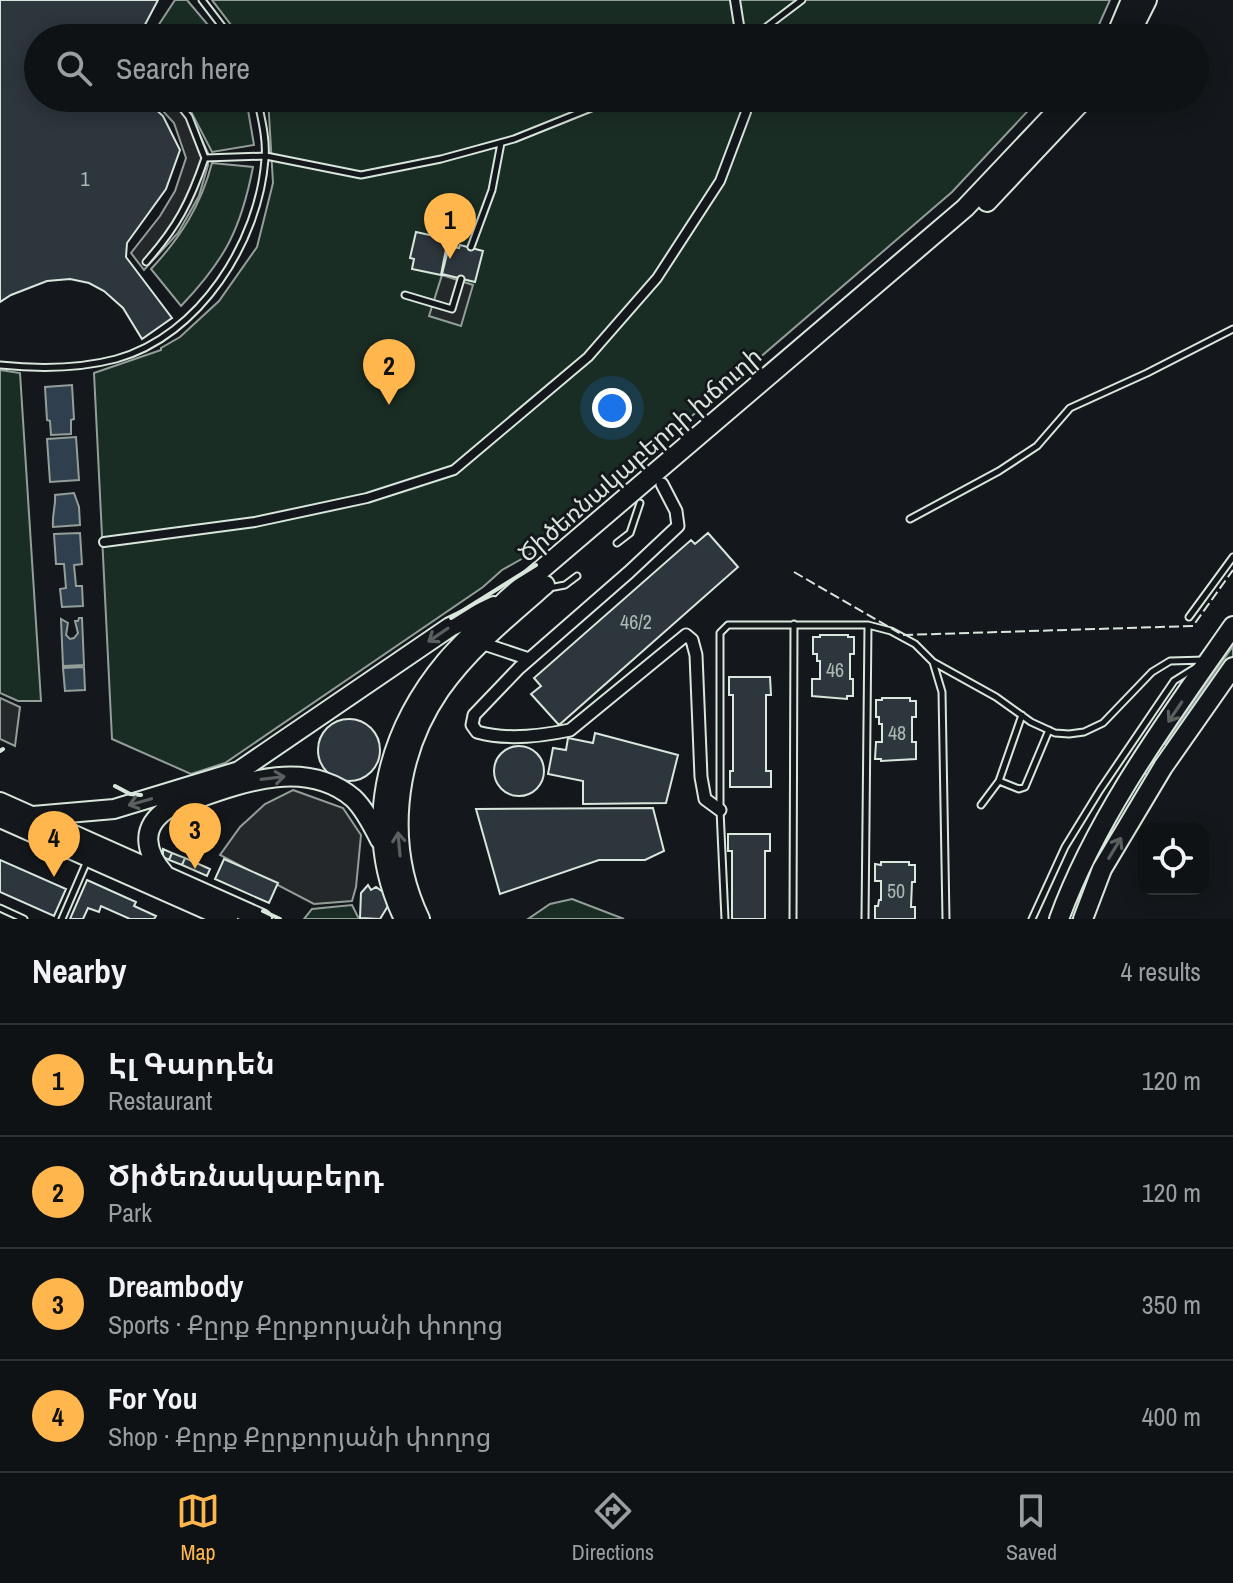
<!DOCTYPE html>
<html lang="en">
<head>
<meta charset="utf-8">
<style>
	:root { --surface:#0f1215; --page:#1d2022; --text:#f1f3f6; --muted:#9b9ea0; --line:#2f3234; --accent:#ffb74d }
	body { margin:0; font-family:"Archivo Narrow","Noto Sans Armenian",sans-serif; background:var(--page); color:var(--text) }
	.controls { position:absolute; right:24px; bottom:24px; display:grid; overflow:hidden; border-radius:16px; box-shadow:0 4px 20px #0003 }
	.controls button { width:72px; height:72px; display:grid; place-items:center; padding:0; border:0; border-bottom:2px solid var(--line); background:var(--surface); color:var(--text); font:40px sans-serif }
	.you { position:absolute; left:612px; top:408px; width:28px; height:28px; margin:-20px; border:6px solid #fff; border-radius:50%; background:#1a73e8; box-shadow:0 0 0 12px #1a73e833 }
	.badge { display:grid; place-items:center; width:52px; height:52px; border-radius:50%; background:var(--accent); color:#111; font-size:26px; font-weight:700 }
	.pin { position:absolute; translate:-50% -66px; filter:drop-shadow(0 2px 4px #0008) }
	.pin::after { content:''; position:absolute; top:42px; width:28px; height:24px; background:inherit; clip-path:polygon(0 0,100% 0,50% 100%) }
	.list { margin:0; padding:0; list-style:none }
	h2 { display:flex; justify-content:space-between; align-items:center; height:104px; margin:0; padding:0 32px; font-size:34px }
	h2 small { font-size:26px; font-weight:400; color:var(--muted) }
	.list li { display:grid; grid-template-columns:52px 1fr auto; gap:24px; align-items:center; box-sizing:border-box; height:112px; padding:0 32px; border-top:2px solid var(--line) }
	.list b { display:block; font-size:30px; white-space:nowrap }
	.list p { margin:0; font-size:26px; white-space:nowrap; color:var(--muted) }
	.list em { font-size:26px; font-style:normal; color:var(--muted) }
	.icon { flex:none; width:44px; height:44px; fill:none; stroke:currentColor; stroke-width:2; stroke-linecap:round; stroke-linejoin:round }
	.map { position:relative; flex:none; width:1233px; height:919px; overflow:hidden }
	.search { position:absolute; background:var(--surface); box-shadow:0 4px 20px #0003; left:24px; right:24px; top:24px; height:88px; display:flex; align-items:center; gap:20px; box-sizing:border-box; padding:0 28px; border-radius:44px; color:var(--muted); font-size:30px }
	.sheet { height:552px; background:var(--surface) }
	nav { display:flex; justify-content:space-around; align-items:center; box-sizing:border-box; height:112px; border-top:2px solid var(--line); background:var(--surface); font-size:22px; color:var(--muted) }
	nav a { display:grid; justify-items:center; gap:4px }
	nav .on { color:var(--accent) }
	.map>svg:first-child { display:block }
</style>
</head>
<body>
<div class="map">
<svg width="1233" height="919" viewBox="0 0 1233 919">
	<rect width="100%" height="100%" fill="#14181c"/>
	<path fill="#1a2d24" stroke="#939e99" stroke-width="2" d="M175,0H187L219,38H150Z
		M212,0H1110L1093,38H241Z
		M184,98H246L254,145L212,152Z
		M268,98H1040L952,192L534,552L502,570L483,587L225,763L191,774L112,739L94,373L161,350V348L180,337L219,301L257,247L273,183Z
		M212,163L253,167C241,229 225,260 181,306L151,269C181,237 201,205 212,163Z
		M0,370L20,373L41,701H18L0,693Z
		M1233,646V662L1173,747L1165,744Z
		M1143,772L1150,777L1075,919H1067L1102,839Z
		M572,899L624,919H528L550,904Z
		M352,905L359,919H304L312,909Z"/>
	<path fill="#24282b" stroke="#939e99" stroke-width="2" d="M151,98H178L190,114L208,153V165L199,196L178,233L144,270L131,253L160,216L175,191L186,158L174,123Z
		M442,275L473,285L461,326L429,316Z
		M0,698L20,707L15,746L0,739Z
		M293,790L343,808L361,835L356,887L352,901L314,904L220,855L240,827L265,804Z"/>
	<path fill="#2f3f4d" stroke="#939e99" stroke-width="2" d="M72,385L74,419L71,420V434L51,435L50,421L47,420L45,387Z
		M76,437L79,480L50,482L47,439Z
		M74,493L79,507L80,525L53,527C52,513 56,506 55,495Z
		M80,533L82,564L74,565L76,586H82L83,606L62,607L60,589L66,588L64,564H56L54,534Z
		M79,618H82L84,665L63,666L61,619L68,623L66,635L70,639L74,638L78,633L75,621H78Z
		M84,667L85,690L65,691L63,668Z"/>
	<path fill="#2c363c" stroke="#d8e6dc" stroke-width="2" d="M0,0H158L138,38H38V98H143L163,116L180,150L166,189L127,243L126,257L172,318L142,339L123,308L104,291L89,283L70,279L47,281L11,295L0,302Z
		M416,232L448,239L441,275L412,269L414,259L410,258Z
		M460,245L483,251L475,282L442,274L449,246L459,248Z
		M708,533L738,567L559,725L531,694L541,686L534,678L691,540L695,544Z
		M820,635H848V637H854V654H850V679H853V696H847V699L812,696V679H820V661H817V654H813V637H820Z
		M729,677H770L771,695H766V771H771V787H730V771H733V695H729Z
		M882,698H910V701H916V717H912V742H916V759L881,761V759H875L876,742H882V724H879V717H876V700H882Z
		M318 750a31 31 0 1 1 62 0a31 31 0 1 1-62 0Z
		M595,733L678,755L666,803L583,804V781L548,774L553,748L566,750L568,738L593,743Z
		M494 771a25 25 0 1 1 50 0a25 25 0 1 1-50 0Z
		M653,808L664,851L645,860H599L500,894L476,809Z
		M728,834H770V851H765V919H732V851H728Z
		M163,849L172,853L169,860L163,857Z
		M172,853L185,858L182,865L169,860Z
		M185,858L210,869L207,876L182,865Z
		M224,859L278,883L269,903L215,879Z
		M0,860L66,889L54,916L0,892Z
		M881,862H909V865H915V882H912L911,907H915V919H875V906H878L879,900H881V881H875V864L881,865Z
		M87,880L136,902L134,906L156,916L154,919H130L101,906L99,912L88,908L83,919H70Z
		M368,885L371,890L376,887L383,892L388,891L391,901L380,919L360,918L361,893Z"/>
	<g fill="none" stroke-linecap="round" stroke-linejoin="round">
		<defs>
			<path id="service" d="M202,0L231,38
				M745,38L765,28L802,0
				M205,158L266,156L361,175L441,159L514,139L616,98
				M471,247L492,190L501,143
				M146,262C177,227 190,202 205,158L189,117L174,98
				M405,295L452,309L461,279
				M0,365C38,369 78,369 116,359C200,336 259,241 265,159C267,139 261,117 257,98
				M910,519L999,471L1037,446L1070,408L1147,373L1233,329
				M617,543L630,533L640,503
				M549,588L565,585L577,576
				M1189,617L1233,557
				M933,662L942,692L946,919
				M999,781L1019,789L1025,787L1049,730
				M981,805L999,781L1022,715
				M0,908L24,919
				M62,919L87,861
				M725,919L720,810V633L728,625H868L891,631L915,644L933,662L996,697L1031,722L1055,733L1069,734L1084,732L1103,723L1152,672L1170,661L1205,660
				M793,919L794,624
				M865,919L868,625
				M1032,919L1065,847L1100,790L1174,681L1198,666"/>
			<path id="pedestrian" d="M735,0L741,38
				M104,542L255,522L367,498L454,470L588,357L657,278L720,181L746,112L745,98"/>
			<path id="minor" d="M662,484L676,511L678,526L629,572L519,668L474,715L472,725L477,732C505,740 542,736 570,730L686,635L692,640L696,655L701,777L705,799L720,810
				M487,645L529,659"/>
			<path id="primary" d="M1115,38L1131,0
				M1128,38L1147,0
				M987,202L1085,98
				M0,802L262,919
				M33,816L114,809L239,771L450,627L494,606
				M0,818L228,919
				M165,875C145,852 139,827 169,808C226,790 299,753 353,798C364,808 373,826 380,840
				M404,919C361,831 385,734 446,661C465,639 487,620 507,599L965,208L1069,98
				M420,919C385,846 394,757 440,690C468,650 508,617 545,585
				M1059,919C1098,813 1169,718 1233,626
				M1083,919L1102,869L1163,767L1233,667"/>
		</defs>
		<use href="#service" stroke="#d8e6dc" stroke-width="9"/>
		<use href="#pedestrian" stroke="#d8e6dc" stroke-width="12"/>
		<use href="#minor" stroke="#d8e6dc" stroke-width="15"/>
		<use href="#primary" stroke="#d8e6dc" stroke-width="22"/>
		<use href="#service" stroke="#14181c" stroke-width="5"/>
		<use href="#pedestrian" stroke="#14181c" stroke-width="8"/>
		<use href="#minor" stroke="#14181c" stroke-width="11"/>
		<use href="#primary" stroke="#14181c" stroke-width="18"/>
		<path stroke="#d8e6dc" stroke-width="2" stroke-dasharray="10 4" stroke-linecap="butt" d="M794,572L903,635L1193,626L1233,570"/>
		<path stroke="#d8e6dc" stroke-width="4" d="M451,618L536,565
			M0,751L3,749
			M115,786L130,794L141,795
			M263,911L280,919"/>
	</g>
	<defs><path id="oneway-shaft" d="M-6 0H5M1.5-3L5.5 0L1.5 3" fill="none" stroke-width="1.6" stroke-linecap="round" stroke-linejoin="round" transform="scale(2)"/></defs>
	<g stroke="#59605f">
		<use href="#oneway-shaft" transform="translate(438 635) rotate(146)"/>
		<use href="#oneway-shaft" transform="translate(1175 712) rotate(124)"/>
		<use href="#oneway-shaft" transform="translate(273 778) rotate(-7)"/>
		<use href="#oneway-shaft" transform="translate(140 802) rotate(164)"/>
		<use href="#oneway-shaft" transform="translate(399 844) rotate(-95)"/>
		<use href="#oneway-shaft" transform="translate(1115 848) rotate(-59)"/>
	</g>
	<g text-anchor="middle" stroke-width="6" stroke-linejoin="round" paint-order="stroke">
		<g font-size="20" fill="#adbab4">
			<text x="85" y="186">1</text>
			<text x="636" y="629">46/2</text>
			<text x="835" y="677">46</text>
			<text x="897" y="740">48</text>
			<text x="896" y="898">50</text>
		</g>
		<g font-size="24" fill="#d8e6dc" stroke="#14181c">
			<text transform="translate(640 455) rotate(-41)" y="8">Ծիծեռնակաբերդի խճուղի</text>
		</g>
	</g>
</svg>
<div class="controls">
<button><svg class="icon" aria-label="locate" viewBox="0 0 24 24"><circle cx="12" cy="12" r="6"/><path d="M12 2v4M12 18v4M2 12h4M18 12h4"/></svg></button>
</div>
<div class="you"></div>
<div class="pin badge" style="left:450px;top:259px">1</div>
<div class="pin badge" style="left:389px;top:405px">2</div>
<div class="pin badge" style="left:195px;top:869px">3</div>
<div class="pin badge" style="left:54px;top:877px">4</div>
<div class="search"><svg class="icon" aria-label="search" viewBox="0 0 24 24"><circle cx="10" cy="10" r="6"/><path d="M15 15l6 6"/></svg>Search here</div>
</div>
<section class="sheet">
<h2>Nearby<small>4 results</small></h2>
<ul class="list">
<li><span class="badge">1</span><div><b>Էլ Գարդեն</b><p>Restaurant</p></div><em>120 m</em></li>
<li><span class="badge">2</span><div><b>Ծիծեռնակաբերդ</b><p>Park</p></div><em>120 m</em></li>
<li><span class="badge">3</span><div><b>Dreambody</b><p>Sports · Քըրք Քըրքորյանի փողոց</p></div><em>350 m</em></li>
<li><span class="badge">4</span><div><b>For You</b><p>Shop · Քըրք Քըրքորյանի փողոց</p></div><em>400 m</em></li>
</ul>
</section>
<nav>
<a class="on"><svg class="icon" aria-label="map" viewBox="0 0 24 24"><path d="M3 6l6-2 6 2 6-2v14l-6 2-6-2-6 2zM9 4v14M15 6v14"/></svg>Map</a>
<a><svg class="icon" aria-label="directions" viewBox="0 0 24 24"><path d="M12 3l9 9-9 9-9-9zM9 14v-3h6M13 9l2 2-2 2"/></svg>Directions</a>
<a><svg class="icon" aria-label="saved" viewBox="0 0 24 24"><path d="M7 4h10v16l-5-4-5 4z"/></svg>Saved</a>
</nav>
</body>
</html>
